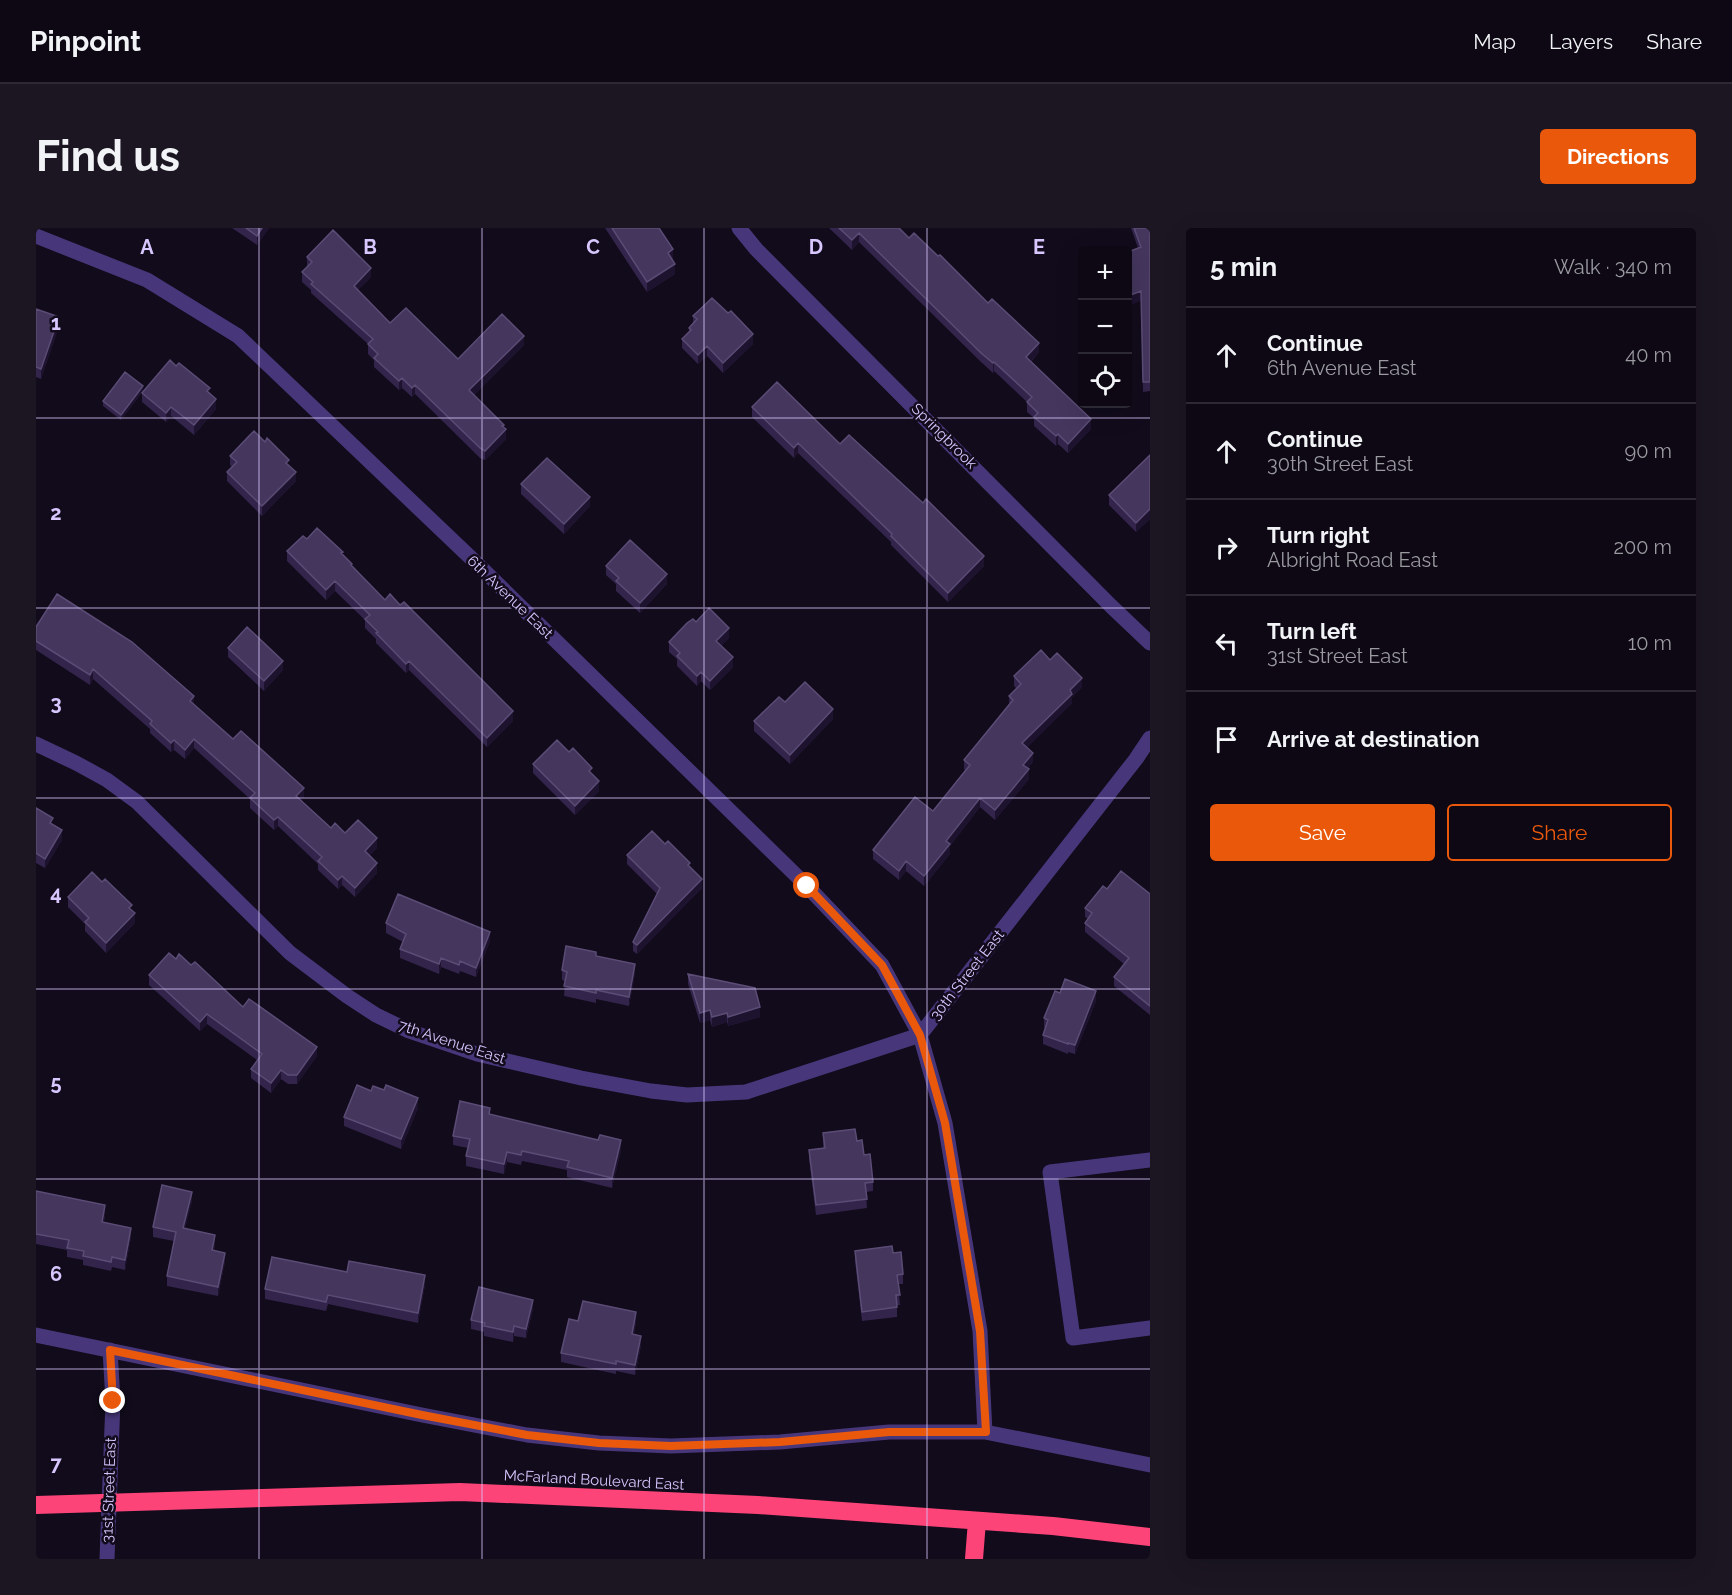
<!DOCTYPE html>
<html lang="en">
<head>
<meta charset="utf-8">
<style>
	:root { --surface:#0d0814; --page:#1b1622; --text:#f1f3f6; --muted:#9a9aa0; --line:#2d2934; --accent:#ea580c }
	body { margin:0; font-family:Raleway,sans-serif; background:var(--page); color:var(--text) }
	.controls { position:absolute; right:18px; top:18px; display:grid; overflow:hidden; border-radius:6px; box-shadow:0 6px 24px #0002 }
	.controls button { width:54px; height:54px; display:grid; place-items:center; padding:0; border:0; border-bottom:2px solid var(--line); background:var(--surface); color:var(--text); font:30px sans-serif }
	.stop { position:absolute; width:18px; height:18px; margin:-14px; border:4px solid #ea580c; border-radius:50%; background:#fff }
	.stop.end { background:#ea580c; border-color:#fff; box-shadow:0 2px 6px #0008 }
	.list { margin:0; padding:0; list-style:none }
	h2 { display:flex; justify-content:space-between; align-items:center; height:78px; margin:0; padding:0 24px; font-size:26px }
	h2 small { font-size:20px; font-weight:400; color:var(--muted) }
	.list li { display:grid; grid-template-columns:39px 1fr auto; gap:18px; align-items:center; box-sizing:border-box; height:96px; padding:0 24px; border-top:2px solid var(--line) }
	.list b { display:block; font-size:22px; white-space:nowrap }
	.list p { margin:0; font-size:20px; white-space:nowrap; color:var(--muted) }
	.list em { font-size:20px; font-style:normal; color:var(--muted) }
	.actions { display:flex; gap:12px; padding:18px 24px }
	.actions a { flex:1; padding:14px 0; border:2px solid var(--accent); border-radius:6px; text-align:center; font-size:21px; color:var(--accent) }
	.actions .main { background:var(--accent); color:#fff }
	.icon { flex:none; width:33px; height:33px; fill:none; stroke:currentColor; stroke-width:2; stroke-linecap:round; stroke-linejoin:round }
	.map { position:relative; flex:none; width:1114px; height:1331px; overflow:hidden; border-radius:6px }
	header { display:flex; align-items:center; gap:36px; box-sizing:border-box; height:84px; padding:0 30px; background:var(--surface); border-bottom:2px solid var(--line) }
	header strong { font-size:28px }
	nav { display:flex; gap:33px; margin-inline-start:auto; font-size:21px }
	.intro { display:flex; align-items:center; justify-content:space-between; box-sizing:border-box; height:144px; padding:0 36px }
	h1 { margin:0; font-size:42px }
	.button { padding:15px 27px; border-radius:6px; background:var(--accent); color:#fff; font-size:21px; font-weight:700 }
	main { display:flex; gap:36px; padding:0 36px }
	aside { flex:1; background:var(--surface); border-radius:6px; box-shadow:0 6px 24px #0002 }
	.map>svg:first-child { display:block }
</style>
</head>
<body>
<header>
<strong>Pinpoint</strong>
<nav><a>Map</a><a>Layers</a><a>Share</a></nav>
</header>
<div class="intro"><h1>Find us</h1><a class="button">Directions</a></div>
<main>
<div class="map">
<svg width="1114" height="1331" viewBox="0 0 1114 1331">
	<rect width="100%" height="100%" fill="#110b1b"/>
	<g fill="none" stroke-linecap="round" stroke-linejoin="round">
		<path stroke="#47377a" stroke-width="15" d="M1114,932L1014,944L1037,1110L1114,1100"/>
		<path stroke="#47377a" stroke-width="15" d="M703,0L720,21L1075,378L1114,415
			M0,8L111,52L202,108L436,331L771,658L846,737L884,807L909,895L944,1103L949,1204
			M0,516L40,535L71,552L101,574L254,725L311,768L340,787L373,803L441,826L545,850L615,863L651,867L710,864L884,807
			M884,807L1100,531L1114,510
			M0,1107L386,1187L491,1207L563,1215L635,1218L744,1214L853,1204H949L1114,1237
			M71,1331L77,1173L74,1122"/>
		<path stroke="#fc4478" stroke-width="18" d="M0,1277L424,1264L722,1277L1017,1298L1114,1309
			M938,1331L941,1293"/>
	</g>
	<path fill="#32244a" d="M196,0H233L221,17Z
		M569,0H623L637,31L636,32L639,46L611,64Z
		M793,0H863L873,10L902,28L1003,124L995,134L1055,201L1032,225L1022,216L1020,218L998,198V190L991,184V174L958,143L957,145L945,134L823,14L816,22Z
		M1095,0H1114V163L1107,164L1105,73L1102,20Z
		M271,29L335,49L322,62L354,95L422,131L488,117L438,167L468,199L470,211L449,232L444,230L379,166L376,169L366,160L363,162L338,139V132L332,126V116L275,65V62L266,54V44L271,39Z
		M0,81L23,98L5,151L0,149Z
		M657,88L717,116L687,145L671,128L662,136L646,120V111L653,105V100L657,95Z
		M107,163L85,192L67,178V173Z
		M106,165L174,166L180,181L158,207L135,188L130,194L106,174Z
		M716,179L804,216L948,338L912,374L855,317V314L762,225L758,230L716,189Z
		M1114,227V291L1100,304L1073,277V267Z
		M194,228L253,237L260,253L226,288L191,253V244L196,239L194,237Z
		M485,256L554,278L528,306L485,266Z
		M271,311L307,326L316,338L349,372L477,493L451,519L373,442L370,445L340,415V411L329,400V392L299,363L290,372L251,333V323Z
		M570,338L631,356L604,385L580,363V356L570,347Z
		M660,394L693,410L685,418L697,439L674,462L665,453L661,458L641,438V431L633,424V414Z
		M0,399L158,477L197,511L268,569L265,572L295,600L309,605L341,620L333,628L341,645L319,669L306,657L302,661L282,642V636L242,598L238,602L214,580V571L158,520L149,531L138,522L135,524L114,505V501L57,451L54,457L0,422Z
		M192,420L247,442L228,463L192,429Z
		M1014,432L1046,459L1036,469V475L991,519L997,534L992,540L993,551L959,592L944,579L914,618V626L888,658L870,643L863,652L837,631V622L897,583L929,542L928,541V532L973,476V468L981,461L978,458V448Z
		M749,474L797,491L754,536L718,503V493Z
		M497,536L556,547L563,563L539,587L497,545Z
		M0,580L17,597L26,612L9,640L0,635Z
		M629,616L654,639L666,660L601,726L597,723V714L621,666L591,636V627Z
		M1071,661L1114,666V787L1078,758V749L1088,736L1049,704V695L1052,691L1049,689V680Z
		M32,669L96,682L99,695L70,725L49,703V696L32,679Z
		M350,695L454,713L440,749L424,743L423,746L405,739L403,746L364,730V721L367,714L350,705Z
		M560,728L599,745L593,778L560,771V775L528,768L529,753L526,752V742Z
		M140,731L155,737L207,779L281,828L261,856H252L245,851L235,865L215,850V841L221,832L171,796L164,803L113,757V747Z
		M652,746L724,789L692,798L691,794L676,799L674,792L664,795L652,756Z
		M1024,765L1060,773L1039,826L1032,824V826L1007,816V807L1009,800L1008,799V790Z
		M382,880L365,921L308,898V889Z
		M454,886L585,922L576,960L531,949V942L486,933L485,937L471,934L468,946L430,938V928L432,920L417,917V908Z
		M787,905L821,913L828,927L837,954V963L830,964L831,980L780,987L773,931V922L787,920Z
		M0,963L69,987L68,994L95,1009L89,1042L76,1039L75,1043L47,1037V1032L31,1029V1022L0,1016Z
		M156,973L149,1000L179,1016L178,1022L189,1034L182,1068L131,1058V1048L138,1013L117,1009V999Z
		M819,1023L857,1025L867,1046V1056H862L864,1077H861V1089L826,1093L819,1033Z
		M311,1044L389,1057L382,1095L292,1076L290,1083L229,1071V1061Z
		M497,1081L490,1110L478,1108L477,1114L448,1108V1104L435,1101V1092Z
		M542,1093L600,1094L598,1106L605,1118L599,1147L580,1143V1146L525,1134V1125Z"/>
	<path fill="#1e132f" d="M226,0H233L221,17V8Z
		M823,5V14L816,22V12Z
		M637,21V31L632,34V25Z
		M639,36V46L611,64V54Z
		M335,40V49L318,67V58Z
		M1105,63V73L1092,78V68Z
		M23,89V98L5,151V141Z
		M717,106V116L687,145V135Z
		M488,108V117L433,172V162Z
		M1003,115V124L990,139V129Z
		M671,118V128L662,136V127Z
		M958,134V143L957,145V135Z
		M366,150V160L363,162V153Z
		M379,157V166L376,169V160Z
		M107,158V163L85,192V187Z
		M180,171V181L158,207V197Z
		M135,179V188L130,194V185Z
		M1055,191V201L1032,225V216Z
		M468,197V203L470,201V211L449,232V223Z
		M1022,206V216L1020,218V208Z
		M762,215V225L758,230V220Z
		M260,244V253L226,288V278Z
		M554,269V278L528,306V296Z
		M1114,281V291L1100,304V295Z
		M948,328V338L912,374V365Z
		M631,346V356L604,385V375Z
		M299,353V363L290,372V362Z
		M693,400V410L680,423V413Z
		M697,429V439L674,462V453Z
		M247,433V442L228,463V453Z
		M373,433V442L370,445V436Z
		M57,441V451L54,457V447Z
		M665,444V453L661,458V448Z
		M1046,450V459L1036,469V475L986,525V515L1034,462Z
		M158,468V478L154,473Z
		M797,481V491L754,536V527Z
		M477,483V493L451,519V510Z
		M158,511V520L149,531V522Z
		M138,512V522L135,524V515Z
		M997,525V534L987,546V537Z
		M993,541V551L959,592V582Z
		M563,553V563L539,587V578Z
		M268,560V569L260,578V568Z
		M944,570V579L914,618V626L888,658V648L910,613Z
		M242,589V598L238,602V592Z
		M26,602V612L9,640V631Z
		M341,610V620L329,633V623Z
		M870,633V643L863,652V643Z
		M341,635V645L319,669V660Z
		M306,648V657L302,661V652Z
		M666,651V660L601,726V717Z
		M99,685V695L70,725V715Z
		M454,704V713L440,749V740Z
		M405,730V739L403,746V736Z
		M599,736V745L593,778V769Z
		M1060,763V773L1039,826V817Z
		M724,779V789L692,798V789Z
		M674,782V792L664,795V785Z
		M691,785V794L676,799V789Z
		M171,786V796L164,803V794Z
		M281,819V828L261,856V847Z
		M245,842V851L235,865V855Z
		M382,870V880L365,921V911Z
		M585,912V922L576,960V950Z
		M471,924V934L468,946V936Z
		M156,964V973L147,1010V1000Z
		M69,977V987L66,1003V994Z
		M95,1000V1009L89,1042V1032Z
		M179,1007V1016L176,1031V1022Z
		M189,1025V1034L182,1068V1059Z
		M389,1047V1057L382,1095V1085Z
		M497,1072V1081L490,1110V1101Z
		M600,1084V1094L596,1115V1106Z
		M478,1098V1108L477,1114V1104Z
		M605,1108V1118L599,1147V1137Z"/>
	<path fill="#44365d" stroke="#5b4c76" stroke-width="1.5" d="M210,0H226L221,8Z
		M576,0H623L637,21L632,25L639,36L611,54Z
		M803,0H863L873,10L878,5L902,28L904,27L952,75L956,71L1003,115L990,129L1055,191L1032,216L1022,206L1020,208L998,189L1002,185L991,174L996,169L958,134L957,135L945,125L823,5L816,12Z
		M1098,0H1114V154H1107L1105,63L1092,68V24L1105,19Z
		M297,2L335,40L318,58L354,95L370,80L422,131L466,86L488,108L433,162L468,197L466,198L470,201L449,223L444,220L379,157L376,160L366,150L363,153L338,130L342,126L332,116L337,111L275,56L277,54L266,44L276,34L271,29Z
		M676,70L692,85L695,83L717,106L687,135L671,118L662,127L646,111L655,102L653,100L661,91L657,88Z
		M0,81L23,89L5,141L0,139Z
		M134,132L140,138L143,135L174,160L171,163L180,171L158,197L135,179L130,185L106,165Z
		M89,144L107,158L85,187L67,173Z
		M741,154L804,216L813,207L887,275L890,271L948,328L912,365L855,308L856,306L762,215L758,220L716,179Z
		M218,203L229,214L231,210L253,232L250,235L260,244L226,278L191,244L201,234L194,228L212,209Z
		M1114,227V281L1100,295L1073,267Z
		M511,230L554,269L528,296L485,256Z
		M281,300L307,324L305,325L316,336L315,337L349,372L354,366L364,377L368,374L477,483L451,510L373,433L370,436L340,405L342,404L329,391L334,387L299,353L290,362L251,323L267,308L271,311Z
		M594,312L631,346L604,375L580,353L583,350L570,338Z
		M21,366L96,414L158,468L154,473L197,511L205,503L268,560L260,568L295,600L299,595L309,605L322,592L341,610L329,623L341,635L319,660L306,648L302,652L282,633L286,629L242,589L238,592L214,570L219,565L158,511L149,522L138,512L135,515L114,496L116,493L57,441L54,447L0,413V399Z
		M673,380L693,400L680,413L697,429L674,453L665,444L661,448L641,428L644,425L633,414L651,395L657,391L660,394Z
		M211,399L247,433L228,453L192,420Z
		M1005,422L1014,432L1021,425L1046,450L1034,462L1036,466L986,515L997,525L987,537L993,541L959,582L944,570L910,613L914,616L888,648L870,633L863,643L837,622L879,569L897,583L934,537L928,532L977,472L973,468L985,456L978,448Z
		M769,454L797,481L754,527L718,493L743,469L749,474Z
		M521,512L533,524L537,520L556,540L553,543L563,553L539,578L497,536Z
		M0,580L17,590L14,595L26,602L9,631L0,625Z
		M616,603L629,616L632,613L654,635L652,637L666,651L601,717L597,714L624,660L591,627Z
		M1085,643L1114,666V778L1078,749L1093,730L1049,695L1056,685L1049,680L1067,658L1071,661Z
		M56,644L66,654L69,651L96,677L93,680L99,685L70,715L49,694L53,690L32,669Z
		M362,666L454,704L440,740L424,733L423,737L405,730L403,736L364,721L370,706L350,695Z
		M530,718L560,724V728L599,736L593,769L560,762V765L528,758L531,744L526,742Z
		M133,725L140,731L143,726L155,737L159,734L207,779L213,771L281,819L261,847H252L245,842L235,855L215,841L226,826L171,786L164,794L113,747Z
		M652,746L719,760L724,779L692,789L691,785L676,789L674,782L664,785Z
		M1029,751L1060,763L1039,817L1032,815V816L1007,807L1012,792L1008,790L1019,763L1024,765Z
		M321,857L335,863L337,858L348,862L350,857L382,870L365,911L308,889Z
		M424,873L454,880L453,886L562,912L564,907L585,912L576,950L531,939L533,933L486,923L485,927L471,924L468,936L430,928L434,911L417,908Z
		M819,901L821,913L826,912L828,927L834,926L837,954L829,955L831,971L780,977L773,922L789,920L787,905Z
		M126,957L156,964L147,1000L179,1007L176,1022L189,1025L182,1059L131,1048L140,1004L117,999Z
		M0,963L69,977L66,994L95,1000L89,1032L76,1029L75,1034L47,1028L48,1023L31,1020L33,1012L0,1006Z
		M856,1018L857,1025L865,1024L867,1046L861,1047L864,1067H860L861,1079L826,1084L819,1023Z
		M236,1029L311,1044L313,1033L389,1047L382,1085L292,1067L290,1074L229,1061Z
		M443,1059L497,1072L490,1101L478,1098L477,1104L448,1098L449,1095L435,1092Z
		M547,1073L600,1084L596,1106L605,1108L599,1137L580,1133V1136L525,1125L533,1091L542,1093Z"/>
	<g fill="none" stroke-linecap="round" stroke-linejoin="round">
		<path stroke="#ea580c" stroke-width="8" d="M77,1173L74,1122L386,1187L491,1207L563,1215L635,1218L744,1214L853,1204H950L944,1103L909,895L884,807L846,737L771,658"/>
	</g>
	<path fill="none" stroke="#d8c6fe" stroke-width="1.5" stroke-opacity="0.55" d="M223,0V1331M446,0V1331M668,0V1331M891,0V1331M0,190H1114M0,380H1114M0,570H1114M0,761H1114M0,951H1114M0,1141H1114"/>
	<g text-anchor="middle" stroke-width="5" stroke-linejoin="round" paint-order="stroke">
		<g font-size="15" fill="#d8c6fe" stroke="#110b1b">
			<text transform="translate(908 208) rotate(45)" y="5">Springbrook</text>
			<text transform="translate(474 369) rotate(44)" y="5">6th Avenue East</text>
			<text transform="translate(931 747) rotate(-52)" y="5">30th Street East</text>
			<text transform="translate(416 814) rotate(18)" y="5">7th Avenue East</text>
			<text transform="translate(558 1252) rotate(3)" y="5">McFarland Boulevard East</text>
			<text transform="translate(73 1262) rotate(-88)" y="5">31st Street East</text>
		</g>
	</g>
	<g font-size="20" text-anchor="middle" font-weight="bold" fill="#d8c6fe" stroke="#110b1b" stroke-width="5" stroke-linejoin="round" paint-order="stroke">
		<text x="111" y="26">A</text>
		<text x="334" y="26">B</text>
		<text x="557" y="26">C</text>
		<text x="780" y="26">D</text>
		<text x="1003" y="26">E</text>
		<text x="20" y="102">1</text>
		<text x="20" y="292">2</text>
		<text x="20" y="482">3</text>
		<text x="20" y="672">4</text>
		<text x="20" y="862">5</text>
		<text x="20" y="1053">6</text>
		<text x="20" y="1243">7</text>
	</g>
</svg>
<div class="controls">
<button>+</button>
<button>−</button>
<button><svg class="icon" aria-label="locate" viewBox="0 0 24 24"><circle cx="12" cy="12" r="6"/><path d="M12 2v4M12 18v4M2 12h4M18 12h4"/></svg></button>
</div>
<div class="stop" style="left:771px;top:658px"></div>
<div class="stop end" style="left:77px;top:1173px"></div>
</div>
<aside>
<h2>5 min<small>Walk · 340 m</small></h2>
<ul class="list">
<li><svg class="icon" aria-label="ahead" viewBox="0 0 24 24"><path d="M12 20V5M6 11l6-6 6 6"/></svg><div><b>Continue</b><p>6th Avenue East</p></div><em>40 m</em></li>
<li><svg class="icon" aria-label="ahead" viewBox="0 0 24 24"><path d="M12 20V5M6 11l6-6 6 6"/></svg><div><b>Continue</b><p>30th Street East</p></div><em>90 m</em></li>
<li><svg class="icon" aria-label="right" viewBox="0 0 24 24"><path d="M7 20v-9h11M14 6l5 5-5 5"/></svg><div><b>Turn right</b><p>Albright Road East</p></div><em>200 m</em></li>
<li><svg class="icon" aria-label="left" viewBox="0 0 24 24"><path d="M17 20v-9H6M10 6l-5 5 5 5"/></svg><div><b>Turn left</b><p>31st Street East</p></div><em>10 m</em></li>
<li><svg class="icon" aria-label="arrive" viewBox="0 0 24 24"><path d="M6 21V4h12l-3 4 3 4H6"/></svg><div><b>Arrive at destination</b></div></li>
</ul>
<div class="actions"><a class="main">Save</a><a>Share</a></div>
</aside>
</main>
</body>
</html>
